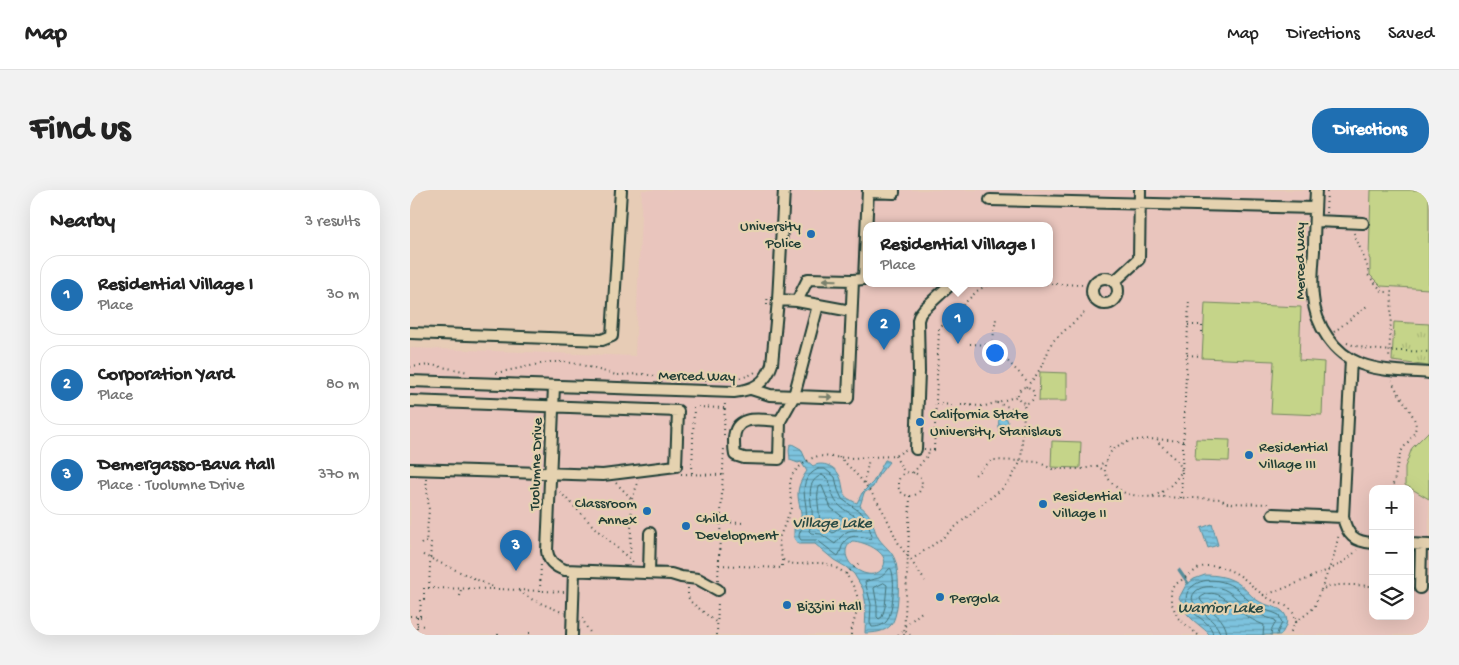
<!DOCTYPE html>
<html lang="en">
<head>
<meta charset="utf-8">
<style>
	:root { --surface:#fff; --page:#f2f2f2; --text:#222; --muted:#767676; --line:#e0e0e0; --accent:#1f6fb2 }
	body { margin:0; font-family:"Gochi Hand",sans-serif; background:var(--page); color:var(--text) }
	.controls { position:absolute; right:15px; bottom:15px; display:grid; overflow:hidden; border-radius:10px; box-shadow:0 5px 20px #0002 }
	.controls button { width:45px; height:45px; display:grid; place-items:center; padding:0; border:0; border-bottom:1px solid var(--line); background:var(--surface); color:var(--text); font:25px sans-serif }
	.you { position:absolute; left:584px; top:162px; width:18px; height:18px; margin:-12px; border:4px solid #fff; border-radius:50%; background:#1a73e8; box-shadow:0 0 0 8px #1a73e833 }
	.badge { display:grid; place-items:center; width:32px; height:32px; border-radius:50%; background:var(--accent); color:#fff; font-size:16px; font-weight:700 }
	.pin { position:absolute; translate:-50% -41px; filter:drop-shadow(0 1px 2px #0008) }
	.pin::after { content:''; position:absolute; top:26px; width:18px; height:15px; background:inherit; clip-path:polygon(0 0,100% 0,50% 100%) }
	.popup { position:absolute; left:453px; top:32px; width:190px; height:65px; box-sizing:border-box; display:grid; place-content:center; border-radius:10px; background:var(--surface); filter:drop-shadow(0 1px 4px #0005); font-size:16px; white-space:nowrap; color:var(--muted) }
	.popup b { font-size:19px; color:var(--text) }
	.popup::after { content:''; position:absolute; left:50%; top:100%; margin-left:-10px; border:10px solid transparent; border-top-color:var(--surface) }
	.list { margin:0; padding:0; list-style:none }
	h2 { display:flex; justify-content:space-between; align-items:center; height:65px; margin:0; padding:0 20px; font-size:21px }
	h2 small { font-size:16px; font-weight:400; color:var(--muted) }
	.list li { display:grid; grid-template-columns:32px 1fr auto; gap:15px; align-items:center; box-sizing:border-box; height:80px; margin:0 10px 10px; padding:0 10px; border:1px solid var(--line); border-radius:20px }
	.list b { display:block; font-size:19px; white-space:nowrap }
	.list p { margin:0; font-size:16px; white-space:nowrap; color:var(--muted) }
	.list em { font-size:16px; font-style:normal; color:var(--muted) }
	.icon { flex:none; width:28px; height:28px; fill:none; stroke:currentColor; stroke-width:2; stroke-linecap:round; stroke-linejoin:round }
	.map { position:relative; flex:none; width:1019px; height:445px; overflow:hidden; border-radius:20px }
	header { display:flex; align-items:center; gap:30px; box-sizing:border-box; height:70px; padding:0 25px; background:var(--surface); border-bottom:1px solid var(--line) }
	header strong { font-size:24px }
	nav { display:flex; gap:28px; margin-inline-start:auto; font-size:18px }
	.intro { display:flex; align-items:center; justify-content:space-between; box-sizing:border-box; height:120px; padding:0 30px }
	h1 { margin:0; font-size:35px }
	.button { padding:12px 22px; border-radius:20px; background:var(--accent); color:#fff; font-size:18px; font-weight:700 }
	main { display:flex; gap:30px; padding:0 30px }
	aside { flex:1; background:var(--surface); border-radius:20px; box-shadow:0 5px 20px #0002 }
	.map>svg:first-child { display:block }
</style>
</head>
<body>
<header>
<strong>Map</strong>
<nav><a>Map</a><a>Directions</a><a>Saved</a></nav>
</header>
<div class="intro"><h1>Find us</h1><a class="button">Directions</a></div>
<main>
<aside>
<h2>Nearby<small>3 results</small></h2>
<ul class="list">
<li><span class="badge">1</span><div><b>Residential Village I</b><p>Place</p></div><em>30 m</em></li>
<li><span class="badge">2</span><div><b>Corporation Yard</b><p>Place</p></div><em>80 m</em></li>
<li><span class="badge">3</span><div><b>Demergasso-Bava Hall</b><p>Place · Tuolumne Drive</p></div><em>370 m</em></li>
</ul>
</aside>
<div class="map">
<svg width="1019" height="445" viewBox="0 0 1019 445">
	<defs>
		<pattern id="park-tufts" width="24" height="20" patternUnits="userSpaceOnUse" patternTransform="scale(1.25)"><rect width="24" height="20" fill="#c5d489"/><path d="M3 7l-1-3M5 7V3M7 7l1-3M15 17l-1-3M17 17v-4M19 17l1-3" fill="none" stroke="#a9b777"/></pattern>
		<pattern id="water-rules" width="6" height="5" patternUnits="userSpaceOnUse" patternTransform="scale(1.25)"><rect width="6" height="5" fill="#7dc3de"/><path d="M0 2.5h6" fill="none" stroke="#66a0b5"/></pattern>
	</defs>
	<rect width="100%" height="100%" fill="#e7ccb6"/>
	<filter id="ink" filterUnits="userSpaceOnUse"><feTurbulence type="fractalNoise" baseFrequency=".02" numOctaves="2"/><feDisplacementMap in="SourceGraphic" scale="10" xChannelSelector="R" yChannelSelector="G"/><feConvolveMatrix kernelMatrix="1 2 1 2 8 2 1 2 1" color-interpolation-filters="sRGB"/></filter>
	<g filter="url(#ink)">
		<path fill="#e9c5bd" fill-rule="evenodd" d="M232,0H1019V445H0V158L225,166ZM457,35H639V93H457ZM963,299H1000V426H963Z"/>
		<path fill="#c5d489" stroke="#72885e" d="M961,0H1019V99L971,96L960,85V69L959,68Z
			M795,113L891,117L889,170L914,172L912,225L861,223L864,171L792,168Z
			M630,182L657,183V211H629Z
			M1019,241V309L995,295V277L1002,258Z
			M786,249L820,250L819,271L785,270Z
			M642,251L671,252L670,278L641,277Z"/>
		<path fill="url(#park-tufts)" stroke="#72885e" d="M984,132L1019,134V176L982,171Z"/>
		<path fill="url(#water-rules)" stroke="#578d9a" fill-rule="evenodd" d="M591,227H596L598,232V241L593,244L590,242C589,239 588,232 589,229Z
			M382,254L391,259L396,270L403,276C412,271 426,276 430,287C433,293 432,301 436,307C439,309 444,312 447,313L452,303L463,292L475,270H476L479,272L468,286L463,297L454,303L450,316C465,327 461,335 469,349C474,356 482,361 485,370C490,383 490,424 481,435C475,442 464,443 455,443L456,415L453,399L444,384L436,377L424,370L405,354H388L384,348V339C397,326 388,319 388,304C388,296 392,288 397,281L391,272L388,273L380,270C380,265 378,261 380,255ZM442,351C455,351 485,365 471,380C457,395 422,367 442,351Z
			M802,334L808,355L798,358L791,338Z
			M795,385C807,385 819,387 829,394C836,399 841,407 850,412C857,416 870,417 874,423C880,431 875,438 871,445H800C793,437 785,433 778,425C774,420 773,412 769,408L776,395L784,389Z"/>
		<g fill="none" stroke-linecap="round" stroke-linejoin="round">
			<path stroke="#457378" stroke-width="1" d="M408,279H415L425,287L428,300L432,309L453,324L457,331L462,346L460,349C450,346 439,343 433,354C431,358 431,362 428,366L407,350H391L389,347C389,339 395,337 396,329C399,311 384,291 408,279Z
				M412,285L419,290C421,298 422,307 427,313C435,323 448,324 453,337L451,340C436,339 434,343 425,354L411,344L401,343L399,341C400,338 402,333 402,329C404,315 392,292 412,285Z
				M412,296L421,318L438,331L437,333L423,343L409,334C411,322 405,310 409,297Z
				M481,379C486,387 483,425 476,432C472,436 467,437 462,437L460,433L461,414L455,392C466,387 469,392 479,379Z
				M474,393L477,395L475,417L472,427L469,429L467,427V415L464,398Z
				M803,445C802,430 781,427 777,413C775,406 777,400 783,396C795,386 815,390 827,399C833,404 837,410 844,415C852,420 861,421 869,425L872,433L868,441L867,445
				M810,445C809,427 772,416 785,402C790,397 797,396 804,397C819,398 825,408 836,417C845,423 854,427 865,430L866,432L862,439L861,445
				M817,445C816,427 801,423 791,411L790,408C806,394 821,415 832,423C839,428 846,432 854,435L853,445"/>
			<path stroke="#578d9a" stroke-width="3" d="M769,380L778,393"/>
			<defs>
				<path id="minor" d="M906,0C905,20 904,41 904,61C903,76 901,92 903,107C905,135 924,164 951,174C973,182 996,181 1019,183
					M458,2L484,3V0
					M580,10L905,18
					M905,31L953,33
					M682 101a13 13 0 1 1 26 0a13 13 0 1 1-26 0Z
					M443,90L454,89L458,0
					M704,92L729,69L730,0
					M368,110L387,111L441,121
					M0,143L192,150L202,146L211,0
					M0,191L324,202C344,200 356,193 362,174L368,110L374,0
					M144,196L137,361C138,371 146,377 155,380L261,384L271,387L288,389L308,400
					M341,199L360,205L438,208L443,90L398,89L387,111
					M0,211L268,221L266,276L193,285L0,279
					M370,231L369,269L334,268L325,265C324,260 324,255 324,249C325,223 351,230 370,231L384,206L408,115
					M506,259L509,182L508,130L510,124L514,119L542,93
					M863,324L933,327L941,169
					M933,327C937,345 944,352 963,353
					M1000,354L1019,355
					M239,383L240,343
					M1010,398L1011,355
					M162,445L164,381"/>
			</defs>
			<use href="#minor" stroke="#1f3d34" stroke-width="14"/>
			<path stroke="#1f3d34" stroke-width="2" stroke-dasharray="1 4" stroke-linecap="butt" d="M916,23L917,0
				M944,43L958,78V85L973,102H982L979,170
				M502,93L527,94
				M616,93L676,95
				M357,115L358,100
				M778,135H792V142H793
				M924,142L957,116
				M937,153C963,163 991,160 1019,162
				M560,154L582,155L619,193
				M582,155L586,129
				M777,165L792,166
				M0,177L21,175L59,182
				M86,183L140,172H156L172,175L206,185L233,184L260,189
				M295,190C312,188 333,192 348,180
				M616,197L625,187L633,174L642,152L674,123
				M608 205a8 8 0 1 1 16 0a8 8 0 1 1-16 0Z
				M587,213L614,222L611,271L628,272L642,279H672L687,276L695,281
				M526,214L575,216L608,206
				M614,222L615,212
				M314,245L315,210
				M773,251C751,250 711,243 698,266C696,271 694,276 695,281C697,290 707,299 715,303C727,307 741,307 753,307C772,308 792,308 811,309L816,313L860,314
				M699,257L702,261
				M514,259L524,260L529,139L567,101L580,93
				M485,266L495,283
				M429,267C448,284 466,306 477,329C484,342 487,355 498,366L494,445
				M687,276L695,272
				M488 294a12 12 0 1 1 24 0a12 12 0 1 1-24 0Z
				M282,283L284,217L315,218
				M503,283L518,265L519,260
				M271,284L312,285
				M16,288L19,320L16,352
				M206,293L219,306L222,312L220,367
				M454,293L459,269
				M981,299C987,287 986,273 991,262C996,252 1009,244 1005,231C1000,218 988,205 982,191
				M150,302L186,339L224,373
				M500,306L498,366L515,391
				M743,306C757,301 764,293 772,281L769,273L746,250
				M771,308L779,109
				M222,309L229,290
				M311,332L334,333
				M11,354L13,352L21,353L19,398
				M13,365L85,398
				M501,370L530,350L572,314L591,300L600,290L611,271L582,270L565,285
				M309,375L372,378V369
				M436,384L449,373
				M308,390L314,258
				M278,398V407L281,412L307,433
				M911,400L924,366L929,343
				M109,401L123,410L154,423
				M130,401L131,373
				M853,405C869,401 882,395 897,389C918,379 930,378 947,360
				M50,406L51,399
				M0,426L15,427
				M10,426L11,409H14V398L88,399L154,402
				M172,428L177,438L182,445
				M886,432C892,427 899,423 904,417C907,413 907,407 910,402C918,391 950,396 963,396
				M7,435L15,436
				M495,436L514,420
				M119,443H120V445
				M4,445V439H7V426
				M88,445V442
				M307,445L308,410
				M441,445C442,433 448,423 448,414C449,404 441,392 436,384C429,379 420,374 411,373C398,372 382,378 372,369L369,353L370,346L381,319L380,291L383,284L388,278L400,269L408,266L439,268L485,266L497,259
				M488,445L494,440L500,445
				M788,445L768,428L761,412V401L763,396L789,378C796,375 802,376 809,377C835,383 838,396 858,408C871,416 883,413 886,432L879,445"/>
			<use href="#minor" stroke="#e5d2b0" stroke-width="10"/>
		</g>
		<defs><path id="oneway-solid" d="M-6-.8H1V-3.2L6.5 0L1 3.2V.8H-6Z" transform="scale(1.25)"/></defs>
		<g fill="#78806c">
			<use href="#oneway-solid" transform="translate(420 90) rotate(-179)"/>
			<use href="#oneway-solid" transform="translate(416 207) rotate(2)"/>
		</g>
	</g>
	<g fill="#1f6fb2" stroke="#e5d2b0" stroke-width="2">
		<circle cx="401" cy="44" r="5"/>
		<circle cx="510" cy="232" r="5"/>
		<circle cx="839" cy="265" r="5"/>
		<circle cx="633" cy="314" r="5"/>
		<circle cx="237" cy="321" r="5"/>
		<circle cx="276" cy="336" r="5"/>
		<circle cx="530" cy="407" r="5"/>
		<circle cx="377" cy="415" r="5"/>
	</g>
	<g text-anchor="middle" stroke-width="4.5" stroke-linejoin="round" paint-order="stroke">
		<g font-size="15" fill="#1f3d34" stroke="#e5d2b0" text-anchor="start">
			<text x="391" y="40" text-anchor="end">University<tspan x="391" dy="17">Police</tspan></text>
			<text x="520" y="228">California State<tspan x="520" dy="17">University, Stanislaus</tspan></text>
			<text x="849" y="261">Residential<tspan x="849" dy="17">Village III</tspan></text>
			<text x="643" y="310">Residential<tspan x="643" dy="17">Village II</tspan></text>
			<text x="227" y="317" text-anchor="end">Classroom<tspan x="227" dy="17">Annex</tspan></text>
			<text x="286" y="332">Child<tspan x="286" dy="17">Development</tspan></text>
			<text x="540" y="412">Pergola</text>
			<text x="387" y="420">Bizzini Hall</text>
		</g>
		<g font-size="15" fill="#1f3d34" stroke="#e5d2b0">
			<text transform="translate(889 71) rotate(-90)" y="5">Merced Way</text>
			<text transform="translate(287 185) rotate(1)" y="5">Merced Way</text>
			<text transform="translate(125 274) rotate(-88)" y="5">Tuolumne Drive</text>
		</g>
		<g font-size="16" font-style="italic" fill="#284a45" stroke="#e5d2b0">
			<text x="422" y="337">Village Lake</text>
			<text x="810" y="422">Warrior Lake</text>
		</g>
	</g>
</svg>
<div class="controls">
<button>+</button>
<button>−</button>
<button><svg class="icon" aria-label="layers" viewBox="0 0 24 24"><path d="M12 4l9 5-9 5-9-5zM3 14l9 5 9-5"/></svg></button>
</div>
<div class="you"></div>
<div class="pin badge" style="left:548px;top:154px">1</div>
<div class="popup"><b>Residential Village I</b>Place</div>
<div class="pin badge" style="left:474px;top:160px">2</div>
<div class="pin badge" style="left:106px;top:381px">3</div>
</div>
</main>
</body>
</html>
